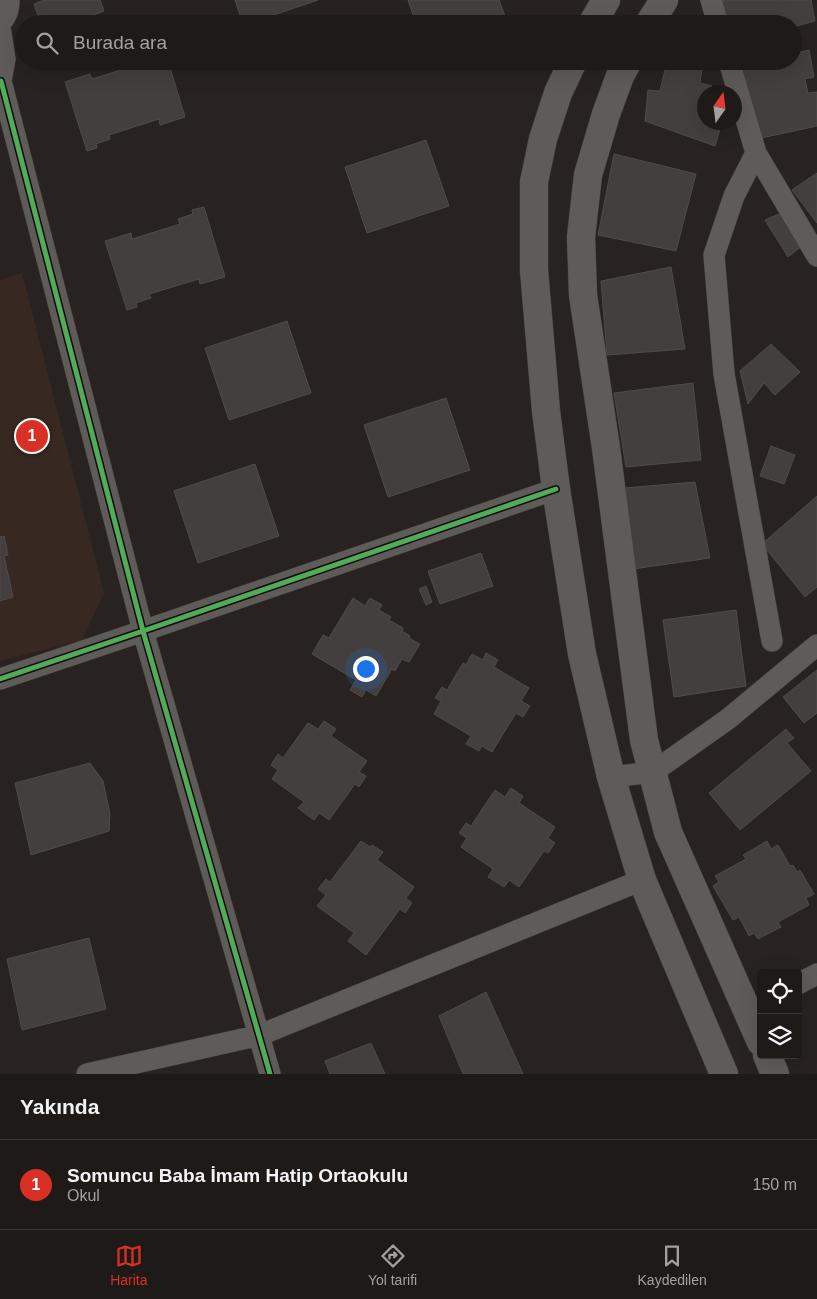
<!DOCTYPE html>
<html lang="tr">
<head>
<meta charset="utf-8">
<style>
	:root { --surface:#1e1a18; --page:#2b2725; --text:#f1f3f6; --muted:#a1a1a2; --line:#3c3837; --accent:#d93025 }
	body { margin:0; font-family:Helvetica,sans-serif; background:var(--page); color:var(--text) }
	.controls { position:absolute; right:15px; bottom:15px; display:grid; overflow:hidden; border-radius:5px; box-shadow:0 5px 20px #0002 }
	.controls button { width:45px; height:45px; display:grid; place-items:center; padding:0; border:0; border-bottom:1px solid var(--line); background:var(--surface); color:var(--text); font:25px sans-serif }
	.compass { position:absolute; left:697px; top:85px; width:45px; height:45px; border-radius:50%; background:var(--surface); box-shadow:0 5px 20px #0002; rotate:14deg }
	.you { position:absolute; left:365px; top:668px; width:18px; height:18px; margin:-12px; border:4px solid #fff; border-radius:50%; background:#1a73e8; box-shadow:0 0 0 8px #1a73e833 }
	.badge { display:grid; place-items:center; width:32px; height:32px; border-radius:50%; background:var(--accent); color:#fff; font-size:16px; font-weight:700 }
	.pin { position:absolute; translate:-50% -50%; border:2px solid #fff; box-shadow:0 1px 5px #0006 }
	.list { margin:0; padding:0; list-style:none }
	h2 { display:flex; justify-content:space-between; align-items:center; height:65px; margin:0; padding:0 20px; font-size:21px }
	h2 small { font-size:16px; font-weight:400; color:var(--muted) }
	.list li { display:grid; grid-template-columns:32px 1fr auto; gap:15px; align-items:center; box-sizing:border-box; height:90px; padding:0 20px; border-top:1px solid var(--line) }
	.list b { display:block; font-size:19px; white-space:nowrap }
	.list p { margin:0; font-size:16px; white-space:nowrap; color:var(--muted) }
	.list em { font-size:16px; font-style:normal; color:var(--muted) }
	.icon { flex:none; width:28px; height:28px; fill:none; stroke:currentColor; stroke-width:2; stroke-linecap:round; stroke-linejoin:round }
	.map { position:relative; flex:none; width:817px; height:1074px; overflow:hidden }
	.search { position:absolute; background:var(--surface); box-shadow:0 5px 20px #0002; left:15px; right:15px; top:15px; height:55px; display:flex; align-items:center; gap:12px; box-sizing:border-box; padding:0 18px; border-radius:28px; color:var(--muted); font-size:19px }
	.sheet { height:155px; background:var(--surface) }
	nav { display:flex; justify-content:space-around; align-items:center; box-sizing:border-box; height:70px; border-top:1px solid var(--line); background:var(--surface); font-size:14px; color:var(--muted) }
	nav a { display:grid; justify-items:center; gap:2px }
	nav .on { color:var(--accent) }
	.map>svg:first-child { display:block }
</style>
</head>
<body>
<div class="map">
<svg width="817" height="1074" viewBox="0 0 817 1074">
	<rect width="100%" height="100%" fill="#282320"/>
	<path fill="#372922" d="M22,273L104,593L82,640L0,661V280Z"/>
	<path fill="#433f3e" stroke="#4f4b4a" d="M44,0H100L104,11L81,20L82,24H68L67,23L41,24L34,4Z
		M235,0H318L247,24H243Z
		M408,0H499L508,24H416Z
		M723,0H811L815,21L793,27V24H728Z
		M809,50L814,77L805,79L808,93L817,92V126L752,140L732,70L767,61H793V54Z
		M139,61H168L185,117L160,125L159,119L109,135L110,139L96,144L97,148L87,151L65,82L90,74L92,79L140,64Z
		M667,61H703L700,83L712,86L711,92H704V122H722L715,146L645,121L648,90L660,91Z
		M426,140L449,206L367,233L345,167Z
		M614,154L696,174L676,251L598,235Z
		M817,173V223L792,190Z
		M204,207L225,277L200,284L199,279L149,294L151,298L136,303L137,307L127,310L105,241L131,233L132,239L180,224L178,219L193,214L192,210Z
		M779,214L803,245L788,257L765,220Z
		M671,267L685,349L607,355L601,281Z
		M287,321L311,393L229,420L205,348Z
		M771,344L800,372L775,395L764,383L748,404L740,371Z
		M693,383L701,460L626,467L614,393Z
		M446,398L470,470L388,497L364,425Z
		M771,446L795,455L784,484L760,476Z
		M255,464L279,536L198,563L174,491Z
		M695,482L710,558L633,569L625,488Z
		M817,496V587L805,597L762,544Z
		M0,536V537L4,536L8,555L4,556L13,597L0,601Z
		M481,553L493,586L440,604L428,571Z
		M426,586L432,602L426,605L419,589Z
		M353,598L365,606L370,598L382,605L379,610L391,617L389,620L403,628L402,631L410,636L409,638L420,644L409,662L402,659L395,671L392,669L376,696L366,690L362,697L350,690L356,680L312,654L323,635L329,638Z
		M736,610L746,686L674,697L663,620Z
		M486,653L498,660L494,667L529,688L521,701L530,706L523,717L516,713L492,752L482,746L479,751L466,744L471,736L434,714L441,701L435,698L442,687L447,690L463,663L466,665L472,654L483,660Z
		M817,670V713L804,723L783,697Z
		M324,721L336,729L331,736L367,761L359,772L366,776L359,787L355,784L329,820L319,813L314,820L298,808L304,802L272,779L278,770L271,765L278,754L283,758L308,723L318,729Z
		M786,729L794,738L787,743L811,771L740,830L709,793Z
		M90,763L103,781L110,814L109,831L31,855L15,783Z
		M511,788L523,796L519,803L555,827L548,838L555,843L548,853L544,851L519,887L509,880L504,887L488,877L493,869L461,847L467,838L459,833L466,823L471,826L495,790L505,797Z
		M361,841L370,847L372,845L383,852L377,860L414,887L406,898L412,903L405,913L400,909L366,955L348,941L354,933L317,906L326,895L318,889L326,879L330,882Z
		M767,841L771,849L778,845L790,866L793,865L797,872L800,870L814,894L806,898L809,905L778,922L781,927L758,939L754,933L749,936L739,917L733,920L713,886L719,882L715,876L746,859L743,855Z
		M89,938L106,1009L22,1030L7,959Z
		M486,992L523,1074H463L439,1016Z
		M371,1043L385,1074H330L325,1061Z"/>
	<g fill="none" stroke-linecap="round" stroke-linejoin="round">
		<defs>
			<path id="street" d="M711,0L718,24
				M0,23C7,17 9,9 9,0
				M0,27L5,59L1,81L0,79
				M729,61L756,153L817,256
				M756,153L734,196L714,255L724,374L772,641
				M0,679L143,631L1,81
				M611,777L653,772L728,719L817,645
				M798,984L817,974
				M87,1074L260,1035L642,880
				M270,1074L143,631L556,489"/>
			<path id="secondary" d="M592,24L606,0
				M649,24L664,0
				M573,61L558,93L543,139L534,182V270L546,411L556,489L582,654L611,777L642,880L724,1074
				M628,61L620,76L606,114L588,175L581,237L583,295L606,448L644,740L668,832L761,1042
				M767,1055L775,1074"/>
		</defs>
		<use href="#street" stroke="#433f3d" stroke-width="22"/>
		<use href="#secondary" stroke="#433f3d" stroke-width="29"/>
		<use href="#street" stroke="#5f5b59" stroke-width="21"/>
		<use href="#secondary" stroke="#5f5b59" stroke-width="28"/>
		<defs>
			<path id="cycleway" d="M0,679L143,631L1,81
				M270,1074L143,631L556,489"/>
		</defs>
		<use href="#cycleway" stroke="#110d0a" stroke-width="8"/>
		<use href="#cycleway" stroke="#51ab58" stroke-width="5"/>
	</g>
</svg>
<div class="controls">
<button><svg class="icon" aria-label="locate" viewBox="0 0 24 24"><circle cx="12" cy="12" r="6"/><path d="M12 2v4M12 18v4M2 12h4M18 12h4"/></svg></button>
<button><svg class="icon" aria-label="layers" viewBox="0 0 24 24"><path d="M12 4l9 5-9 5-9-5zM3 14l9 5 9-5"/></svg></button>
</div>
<svg class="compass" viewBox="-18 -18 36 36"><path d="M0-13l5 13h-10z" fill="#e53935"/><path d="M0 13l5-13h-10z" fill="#a1a1a2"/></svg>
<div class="you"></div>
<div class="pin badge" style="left:32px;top:436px">1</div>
<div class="search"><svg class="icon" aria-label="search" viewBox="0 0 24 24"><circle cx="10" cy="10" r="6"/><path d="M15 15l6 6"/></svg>Burada ara</div>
</div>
<section class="sheet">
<h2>Yakında<small></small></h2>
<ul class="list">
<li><span class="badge">1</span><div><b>Somuncu Baba İmam Hatip Ortaokulu</b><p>Okul</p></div><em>150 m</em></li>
</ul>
</section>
<nav>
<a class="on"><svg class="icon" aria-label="map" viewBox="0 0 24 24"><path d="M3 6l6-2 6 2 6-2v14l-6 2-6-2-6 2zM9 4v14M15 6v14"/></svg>Harita</a>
<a><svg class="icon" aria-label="directions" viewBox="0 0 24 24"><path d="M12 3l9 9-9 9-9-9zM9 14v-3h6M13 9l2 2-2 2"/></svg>Yol tarifi</a>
<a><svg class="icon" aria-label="saved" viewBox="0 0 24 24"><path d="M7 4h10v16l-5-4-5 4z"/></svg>Kaydedilen</a>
</nav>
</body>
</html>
